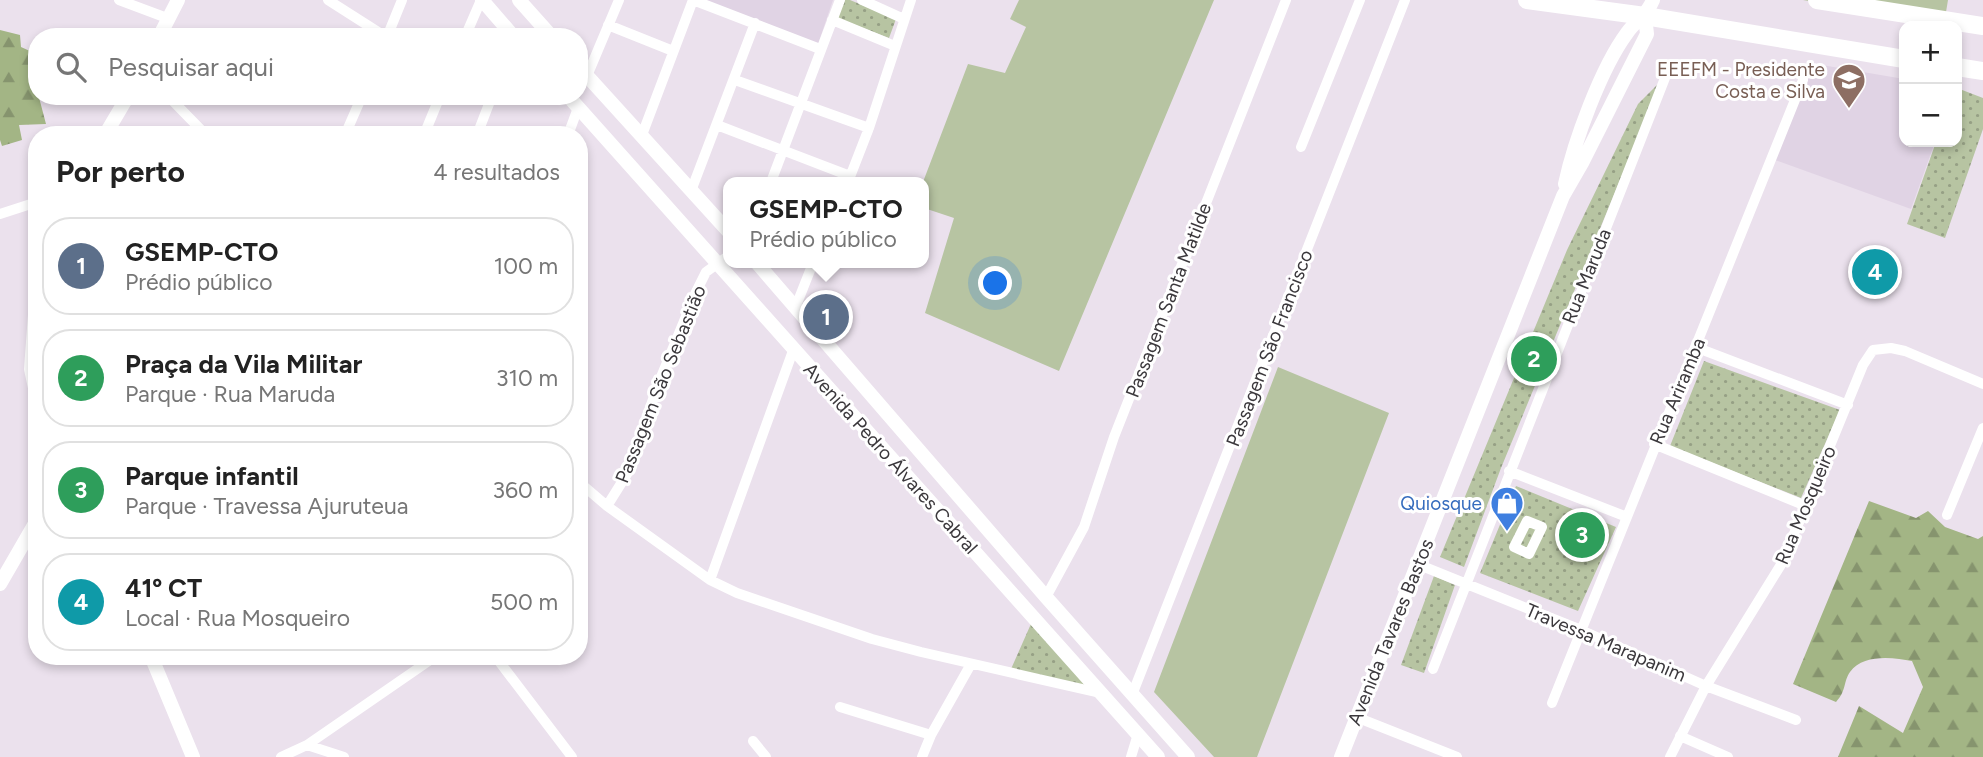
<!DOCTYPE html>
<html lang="pt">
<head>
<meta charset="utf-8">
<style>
	:root { --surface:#fff; --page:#f2f2f2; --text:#222; --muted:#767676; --line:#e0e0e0; --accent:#2b73a7 }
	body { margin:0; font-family:Figtree,sans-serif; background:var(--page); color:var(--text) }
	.controls { position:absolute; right:21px; top:21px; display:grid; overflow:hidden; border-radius:14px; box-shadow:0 4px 10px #0003 }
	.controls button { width:63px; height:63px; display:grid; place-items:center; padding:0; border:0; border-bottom:2px solid var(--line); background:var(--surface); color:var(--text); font:35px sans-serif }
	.you { position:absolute; left:996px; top:284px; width:24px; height:24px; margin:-18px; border:5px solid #fff; border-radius:50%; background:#1a73e8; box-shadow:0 0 0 10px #1a73e833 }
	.badge { display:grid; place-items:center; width:46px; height:46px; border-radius:50%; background:var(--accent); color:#fff; font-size:23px; font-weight:700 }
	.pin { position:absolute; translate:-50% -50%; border:4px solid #fff; box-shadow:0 2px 7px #0006 }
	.popup { position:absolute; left:723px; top:177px; width:206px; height:91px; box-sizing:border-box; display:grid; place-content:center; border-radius:14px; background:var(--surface); filter:drop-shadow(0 2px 5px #0005); font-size:23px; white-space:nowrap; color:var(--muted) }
	.popup b { font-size:26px; color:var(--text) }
	.popup::after { content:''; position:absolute; left:50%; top:100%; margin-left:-14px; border:14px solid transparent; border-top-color:var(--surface) }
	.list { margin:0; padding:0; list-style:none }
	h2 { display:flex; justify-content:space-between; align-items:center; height:91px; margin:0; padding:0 28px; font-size:30px }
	h2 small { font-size:23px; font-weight:400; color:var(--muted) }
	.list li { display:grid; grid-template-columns:46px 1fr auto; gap:21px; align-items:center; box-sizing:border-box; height:98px; margin:0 14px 14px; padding:0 14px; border:2px solid var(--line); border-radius:28px }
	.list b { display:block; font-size:26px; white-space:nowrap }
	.list p { margin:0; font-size:23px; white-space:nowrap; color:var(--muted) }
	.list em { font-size:23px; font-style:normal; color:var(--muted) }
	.icon { flex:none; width:38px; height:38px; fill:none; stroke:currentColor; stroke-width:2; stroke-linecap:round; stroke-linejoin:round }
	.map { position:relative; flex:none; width:1983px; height:757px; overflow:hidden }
	.search { position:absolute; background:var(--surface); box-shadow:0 4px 10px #0003; left:28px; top:28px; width:560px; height:77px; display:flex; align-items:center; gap:18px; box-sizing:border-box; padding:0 24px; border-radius:28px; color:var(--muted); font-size:26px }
	.panel { position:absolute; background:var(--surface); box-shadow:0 4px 10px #0003; left:28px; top:126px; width:560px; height:539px; border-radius:28px }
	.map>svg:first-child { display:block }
</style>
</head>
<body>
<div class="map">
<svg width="1983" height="757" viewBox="0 0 1983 757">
	<defs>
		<pattern id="forest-firs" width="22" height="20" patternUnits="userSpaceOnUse" patternTransform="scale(1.75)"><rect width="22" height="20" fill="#a3b585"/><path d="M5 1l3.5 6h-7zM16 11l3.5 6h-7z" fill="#86946e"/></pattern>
		<pattern id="park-dots" width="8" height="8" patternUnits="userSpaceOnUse" patternTransform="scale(1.75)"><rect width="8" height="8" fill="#b7c4a2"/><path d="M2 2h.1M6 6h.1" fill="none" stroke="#96a085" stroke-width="1.8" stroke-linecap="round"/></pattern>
	</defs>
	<rect width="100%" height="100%" fill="#ebe1ed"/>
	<path fill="#e0d3e4" d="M705,0H833L818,44Z
		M1810,63L1904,79V142H1935L1911,209L1775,160Z"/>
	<path fill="#b7c4a2" d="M1019,0H1214L1059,371L925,313L954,218L924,208L923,182L968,64L1005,73L1026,27L1010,19Z
		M1803,0H1948L1944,24Z
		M1278,367L1389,413L1257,757H1214L1154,692Z"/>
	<path fill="url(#forest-firs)" d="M0,30L20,35L21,47L32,52L37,44L36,86L46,124L19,125L22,140L2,146L0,140Z
		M1869,501L1916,518L1928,511L1945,527L1978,539L1983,536V757H1838L1859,706L1903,733L1923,687L1912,661C1892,657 1863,654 1850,672C1843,682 1847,690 1836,702L1793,684Z"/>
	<path fill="url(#park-dots)" d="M843,0H850L896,19L889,38L837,18Z
		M1661,81L1501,468L1464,567L1440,557L1567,250L1638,104Z
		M1957,88L1983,98V129L1945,238L1907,224L1936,142H1957Z
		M1704,361L1840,410L1801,498L1670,446Z
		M1516,486L1616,527L1578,611L1480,573Z
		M1434,576L1455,585L1424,673L1401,665Z
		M1034,617L1100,693L1011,669Z"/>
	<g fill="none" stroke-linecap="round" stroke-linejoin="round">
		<path stroke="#fff" stroke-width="10" d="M119,0L167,18
			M328,0L386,37
			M693,0L820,49
			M862,0L904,19
			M832,20L895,46
			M608,25L673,51
			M387,37L402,0
			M465,37L481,0
			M587,76L619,0
			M735,80L869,128
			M168,96L206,135
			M717,125L850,176
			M345,135L362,96
			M424,135L440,96
			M477,135L492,96
			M568,135L578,108
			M642,135L693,0
			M1301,147L1360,0
			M771,182L840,0
			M848,182L869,128L911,0
			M691,191L755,23
			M0,214L37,202
			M796,306L813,263
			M1695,347L1848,405
			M1654,444L1806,506
			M1509,471L1627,517
			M579,482L607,506L710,580L737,593L872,639L921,652L1100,693
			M607,506L627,474L659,382L696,292L706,272L728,256
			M1947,515L1983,428
			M1527,521L1542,527L1529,554L1514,547Z
			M1417,564L1581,630L1706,686L1796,720
			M710,580L794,348
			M1046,597L1084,527L1114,437L1286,0
			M495,656L572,757
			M1433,669L1665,78
			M1132,695L1405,0
			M1552,703L1803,80
			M840,707L931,735
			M1356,717L1457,757
			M1680,736L1728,757
			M753,741L766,757
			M307,745L436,656
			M281,757L307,745L344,757
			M922,757L931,735L971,664
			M1131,757L1138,734
			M1670,757L1706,686L1782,563L1863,365L1873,350L1891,348L1905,351L1983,384"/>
		<path stroke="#fff" stroke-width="14" d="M159,37L178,0
			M105,135L128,96
			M1565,184C1574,142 1601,68 1627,33C1636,20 1646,17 1653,0
			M37,288L31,369L37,397
			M0,584L37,520
			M151,656L193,757
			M1341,757L1563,196L1582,163L1647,34L1645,16"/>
		<path stroke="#fff" stroke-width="14" d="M482,0L514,37
			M519,0L552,37
			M579,67L728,231
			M568,96L1158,757
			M757,263L1046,597L1188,757"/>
		<path stroke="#fff" stroke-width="18" d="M1527,0L1645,16L1904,59
			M1817,0L1983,26
			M1957,67L1983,71"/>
	</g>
	<defs>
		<symbol id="school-pin" viewBox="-11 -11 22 30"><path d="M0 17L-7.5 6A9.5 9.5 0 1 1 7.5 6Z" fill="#8d6e63" stroke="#fff"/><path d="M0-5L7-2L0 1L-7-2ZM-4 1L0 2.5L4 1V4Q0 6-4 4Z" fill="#fff"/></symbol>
		<symbol id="shop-pin" viewBox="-11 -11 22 30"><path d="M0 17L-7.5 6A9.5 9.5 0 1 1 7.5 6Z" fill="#3f7fe0" stroke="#fff"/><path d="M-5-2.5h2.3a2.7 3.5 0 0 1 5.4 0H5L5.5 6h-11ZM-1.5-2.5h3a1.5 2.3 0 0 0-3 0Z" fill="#fff"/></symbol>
	</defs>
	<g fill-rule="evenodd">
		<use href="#school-pin" x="1830" y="61" width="38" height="52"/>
		<use href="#shop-pin" x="1488" y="484" width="38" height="52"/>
	</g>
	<g text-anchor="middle" stroke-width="6" stroke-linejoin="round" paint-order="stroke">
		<g font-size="19" fill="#785e54" stroke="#fff" text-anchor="end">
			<text x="1825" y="76">EEEFM - Presidente<tspan x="1825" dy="22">Costa e Silva</tspan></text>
		</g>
		<g font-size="19" fill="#3b383c" stroke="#fff">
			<text transform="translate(1586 276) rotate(-68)" y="7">Rua Maruda</text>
			<text transform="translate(1168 300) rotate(-69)" y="7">Passagem Santa Matilde</text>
			<text transform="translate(1269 348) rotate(-69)" y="7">Passagem São Francisco</text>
			<text transform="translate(660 384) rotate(-68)" y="7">Passagem São Sebastião</text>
			<text transform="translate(1677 391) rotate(-67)" y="7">Rua Ariramba</text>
			<text transform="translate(891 458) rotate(48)" y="7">Avenida Pedro Álvares Cabral</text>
			<text transform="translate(1805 505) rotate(-67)" y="7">Rua Mosqueiro</text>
			<text transform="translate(1390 632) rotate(-68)" y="7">Avenida Tavares Bastos</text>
			<text transform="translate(1606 642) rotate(23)" y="7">Travessa Marapanim</text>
		</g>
		<g font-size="19" fill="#366cbe" stroke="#fff" text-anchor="end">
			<text x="1482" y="510">Quiosque</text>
		</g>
	</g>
</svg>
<div class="controls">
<button>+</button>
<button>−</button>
</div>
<div class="you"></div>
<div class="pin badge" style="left:826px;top:317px;background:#5c6f8a">1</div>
<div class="popup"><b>GSEMP-CTO</b>Prédio público</div>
<div class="pin badge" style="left:1534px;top:359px;background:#2e9e5b">2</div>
<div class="pin badge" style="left:1582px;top:535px;background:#2e9e5b">3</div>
<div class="pin badge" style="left:1875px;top:272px;background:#0f9aa8">4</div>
<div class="search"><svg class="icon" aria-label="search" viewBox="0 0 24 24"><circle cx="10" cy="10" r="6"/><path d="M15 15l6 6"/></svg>Pesquisar aqui</div>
<section class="panel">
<h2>Por perto<small>4 resultados</small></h2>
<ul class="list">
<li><span class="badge" style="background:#5c6f8a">1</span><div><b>GSEMP-CTO</b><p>Prédio público</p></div><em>100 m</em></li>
<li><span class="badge" style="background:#2e9e5b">2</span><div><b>Praça da Vila Militar</b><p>Parque · Rua Maruda</p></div><em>310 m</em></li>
<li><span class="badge" style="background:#2e9e5b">3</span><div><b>Parque infantil</b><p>Parque · Travessa Ajuruteua</p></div><em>360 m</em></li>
<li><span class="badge" style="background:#0f9aa8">4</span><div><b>41º CT</b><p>Local · Rua Mosqueiro</p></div><em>500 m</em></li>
</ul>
</section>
</div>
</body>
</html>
